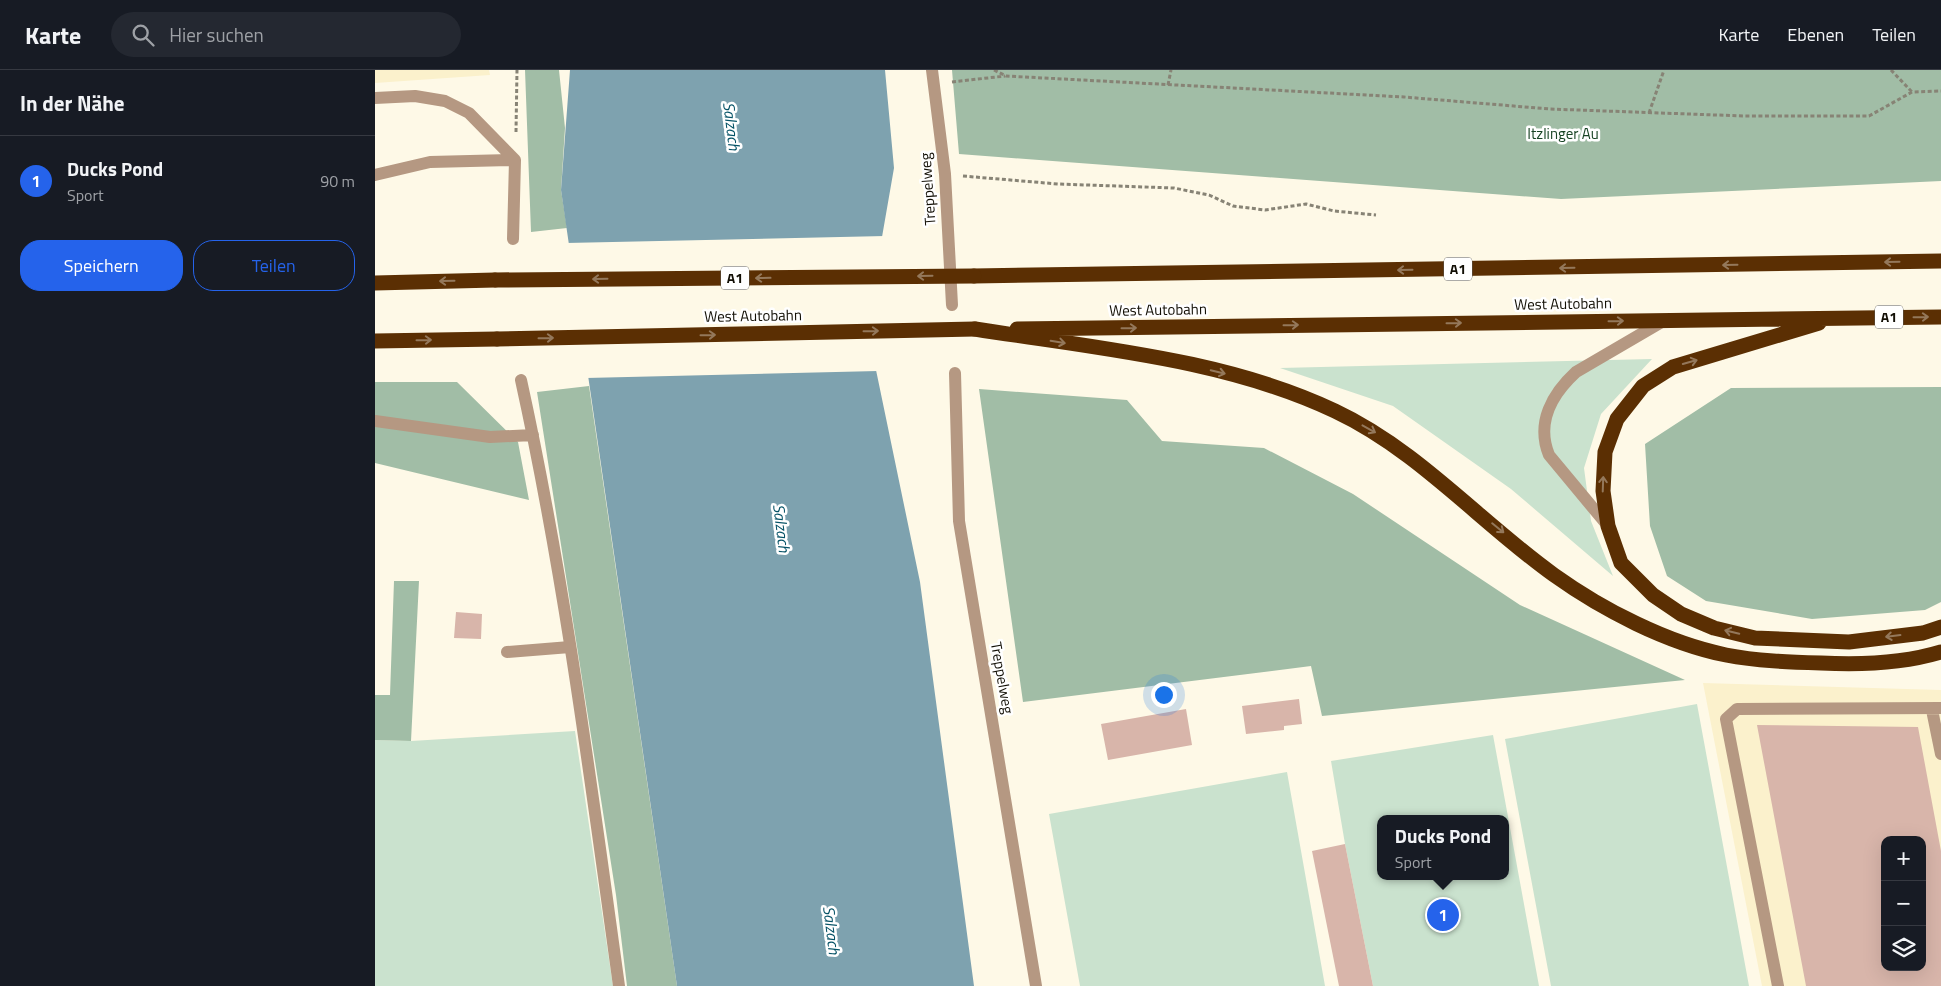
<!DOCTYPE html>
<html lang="de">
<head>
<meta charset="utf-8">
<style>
	:root { --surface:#171b24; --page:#242831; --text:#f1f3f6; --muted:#9ea1a6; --line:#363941; --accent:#2563eb }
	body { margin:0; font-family:"Titillium Web",sans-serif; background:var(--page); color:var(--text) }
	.controls { position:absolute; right:15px; bottom:15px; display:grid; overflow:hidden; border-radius:10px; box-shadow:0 5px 20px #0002 }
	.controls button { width:45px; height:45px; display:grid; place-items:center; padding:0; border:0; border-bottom:1px solid var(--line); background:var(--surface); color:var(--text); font:25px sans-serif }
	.you { position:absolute; left:788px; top:624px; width:18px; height:18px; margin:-12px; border:4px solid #fff; border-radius:50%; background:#1a73e8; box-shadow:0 0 0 8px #1a73e833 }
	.badge { display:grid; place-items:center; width:32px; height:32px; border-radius:50%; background:var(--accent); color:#fff; font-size:16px; font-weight:700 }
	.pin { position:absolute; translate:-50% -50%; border:2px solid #fff; box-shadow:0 1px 5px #0006 }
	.popup { position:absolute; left:1002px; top:745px; width:132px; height:65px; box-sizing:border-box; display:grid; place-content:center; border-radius:10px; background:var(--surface); filter:drop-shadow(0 1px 4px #0005); font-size:16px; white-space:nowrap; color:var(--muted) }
	.popup b { font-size:19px; color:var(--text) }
	.popup::after { content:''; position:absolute; left:50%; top:100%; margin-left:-10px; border:10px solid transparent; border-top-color:var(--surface) }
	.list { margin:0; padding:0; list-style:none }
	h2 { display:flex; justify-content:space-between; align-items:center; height:65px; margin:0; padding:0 20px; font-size:21px }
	h2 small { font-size:16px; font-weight:400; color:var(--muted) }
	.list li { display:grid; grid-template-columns:32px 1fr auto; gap:15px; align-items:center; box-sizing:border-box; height:90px; padding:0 20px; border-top:1px solid var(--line) }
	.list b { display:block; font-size:19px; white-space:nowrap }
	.list p { margin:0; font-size:16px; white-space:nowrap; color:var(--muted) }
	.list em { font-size:16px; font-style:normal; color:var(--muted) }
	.actions { display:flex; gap:10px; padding:15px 20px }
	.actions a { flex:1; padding:11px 0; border:1px solid var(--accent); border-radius:20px; text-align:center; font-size:18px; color:var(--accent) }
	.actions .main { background:var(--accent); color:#fff }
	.icon { flex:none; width:28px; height:28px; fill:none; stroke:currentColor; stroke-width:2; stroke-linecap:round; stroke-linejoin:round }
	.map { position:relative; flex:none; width:1566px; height:916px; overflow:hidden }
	header { display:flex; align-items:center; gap:30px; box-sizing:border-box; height:70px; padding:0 25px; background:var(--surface); border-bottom:1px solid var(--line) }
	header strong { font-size:24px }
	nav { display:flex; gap:28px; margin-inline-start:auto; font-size:18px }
	.search { width:350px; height:45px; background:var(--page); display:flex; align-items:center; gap:12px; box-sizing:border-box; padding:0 18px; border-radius:28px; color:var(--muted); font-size:19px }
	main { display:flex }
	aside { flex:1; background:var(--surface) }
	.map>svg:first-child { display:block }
</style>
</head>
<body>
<header>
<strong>Karte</strong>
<div class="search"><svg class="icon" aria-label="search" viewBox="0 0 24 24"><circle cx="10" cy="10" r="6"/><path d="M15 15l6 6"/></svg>Hier suchen</div>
<nav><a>Karte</a><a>Ebenen</a><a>Teilen</a></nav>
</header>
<main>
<aside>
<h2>In der Nähe<small></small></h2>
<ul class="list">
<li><span class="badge">1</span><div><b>Ducks Pond</b><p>Sport</p></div><em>90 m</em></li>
</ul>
<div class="actions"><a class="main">Speichern</a><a>Teilen</a></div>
</aside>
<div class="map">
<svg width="1566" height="916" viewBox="0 0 1566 916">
	<rect width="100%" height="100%" fill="#fef9e7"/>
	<path fill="#fbf1cc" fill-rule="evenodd" d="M0,0H114L115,5L0,13Z
		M1328,613L1566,620V916H1387ZM1510,770H1547V897H1510Z"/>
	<path fill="#cae2ce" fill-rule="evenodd" d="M1277,289L1226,344L1209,398L1216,451L1238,506L1136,419L1018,336L905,298Z
		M1322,634L1374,916H1176L1130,669Z
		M200,661L238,916H0V670L36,671Z
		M1118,665L1164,916H998L970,774L956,691ZM1006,749H1130V806H1006Z
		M912,702L950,916H705L674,744Z"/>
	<path fill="#a1bda6" d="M150,0H184L190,58L186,120L192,158L156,162Z
		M577,0H1566V111L1186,129L584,84Z
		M0,312H82L143,372L154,430L0,393Z
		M214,316L302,916H252L241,825L162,322Z
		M1566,317V532L1550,540L1437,549L1331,531L1292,506L1275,456L1270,374L1356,318Z
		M604,319L752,330L787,371L889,378L978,424L1145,535L1310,610L947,646L936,596L648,632Z
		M19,511H44L36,671L0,670V625H15Z"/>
	<path fill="#7ea2af" d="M195,0H510L519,98L507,167L501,300L545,512L599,916H302L186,120Z"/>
	<path fill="#fef9e7" d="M510,166L503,301L211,308L191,173Z"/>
	<path fill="#d8b5aa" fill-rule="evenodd" d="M81,542L107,544L106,569L79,568Z
		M924,629L927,654L909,656V660L871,664L867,636Z
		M811,639L817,675L733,690L726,654Z
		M1382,655L1543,657L1566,781V916H1431ZM1510,770H1547V897H1510Z
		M970,774L998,916H964L937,781Z"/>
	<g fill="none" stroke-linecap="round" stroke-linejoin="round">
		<path stroke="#878375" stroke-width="3" stroke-dasharray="4 2.5" stroke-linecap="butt" d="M619,0L631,6L1029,27L1175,39L1369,46H1494L1537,22L1566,21
			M1516,0L1537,22
			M577,12L630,6
			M793,15L796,0
			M1274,43L1289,0
			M141,62L142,0
			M588,106L683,114L799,118L834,125L858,136L890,140L931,134L959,141L1001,145"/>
		<path stroke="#b59882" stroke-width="12" d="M557,0L570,104L577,235
			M0,28L40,26L70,31L94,43L140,90L138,169
			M0,105L55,92L140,90
			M580,303L584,451L661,916
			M146,310C190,510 216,714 244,916
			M0,351L115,367L158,365
			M1233,456L1174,385C1161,353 1177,324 1201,302L1290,250
			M132,582L195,577
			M1557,640L1566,684
			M1403,916L1351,649L1362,639L1566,638"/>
		<path stroke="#5b2f03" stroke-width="15" d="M599,206L1566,191
			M0,213L120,210
			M1444,253L1298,297L1268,316L1242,349L1230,382L1228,421L1233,456L1246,493L1278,525L1306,544L1339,558L1380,568L1474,572L1548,563L1566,557
			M600,259C719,278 851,289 960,341C1043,380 1105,452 1179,505C1228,540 1292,573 1351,585C1382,591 1414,592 1446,593C1486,595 1527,594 1566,582
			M642,259L1566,247
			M0,271L122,269"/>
		<path stroke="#5b2f03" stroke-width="15" d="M120,210L599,206
			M122,269L600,259"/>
	</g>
	<defs><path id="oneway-shaft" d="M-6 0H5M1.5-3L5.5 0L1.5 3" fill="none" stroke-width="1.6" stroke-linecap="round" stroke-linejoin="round" transform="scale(1.25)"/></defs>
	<g stroke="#94785b">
		<use href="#oneway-shaft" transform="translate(1517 192) rotate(179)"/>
		<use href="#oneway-shaft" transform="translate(1355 195) rotate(179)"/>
		<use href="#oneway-shaft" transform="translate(1192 198) rotate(179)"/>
		<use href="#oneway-shaft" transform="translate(1030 200) rotate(179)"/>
		<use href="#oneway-shaft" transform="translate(550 206) rotate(179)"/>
		<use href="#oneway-shaft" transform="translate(388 208) rotate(179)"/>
		<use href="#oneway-shaft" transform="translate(225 209) rotate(179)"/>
		<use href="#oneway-shaft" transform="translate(72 211) rotate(179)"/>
		<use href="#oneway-shaft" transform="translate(1546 247) rotate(-1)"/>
		<use href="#oneway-shaft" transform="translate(1241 251) rotate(-1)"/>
		<use href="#oneway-shaft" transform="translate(1079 253) rotate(-1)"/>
		<use href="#oneway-shaft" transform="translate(916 255) rotate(-1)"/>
		<use href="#oneway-shaft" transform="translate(754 258) rotate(-1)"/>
		<use href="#oneway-shaft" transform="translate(496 261) rotate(-1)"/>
		<use href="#oneway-shaft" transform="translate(333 265) rotate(-1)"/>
		<use href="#oneway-shaft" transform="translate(171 268) rotate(-1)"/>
		<use href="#oneway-shaft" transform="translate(49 270) rotate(-1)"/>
		<use href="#oneway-shaft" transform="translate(683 272) rotate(9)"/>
		<use href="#oneway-shaft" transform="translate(1315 292) rotate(-16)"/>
		<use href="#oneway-shaft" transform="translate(843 302) rotate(13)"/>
		<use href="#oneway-shaft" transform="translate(994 359) rotate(29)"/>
		<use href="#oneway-shaft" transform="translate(1228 414) rotate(-88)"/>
		<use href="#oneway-shaft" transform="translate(1123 458) rotate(39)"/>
		<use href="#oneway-shaft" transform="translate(1357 562) rotate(-166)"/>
		<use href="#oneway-shaft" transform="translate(1518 566) rotate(173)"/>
	</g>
	<g text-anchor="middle" stroke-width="5" stroke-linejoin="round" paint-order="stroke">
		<g fill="#fff" stroke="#595750" stroke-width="1">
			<rect x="1069" y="187.5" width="28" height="23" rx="4"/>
			<rect x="346" y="196.5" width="28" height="23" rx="4"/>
			<rect x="1500" y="235.5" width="28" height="23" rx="4"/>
		</g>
		<g font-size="14" font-weight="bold" fill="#120f05">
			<text x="1083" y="204">A1</text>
			<text x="360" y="213">A1</text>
			<text x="1514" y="252">A1</text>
		</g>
		<g font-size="15" fill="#184424" stroke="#fff">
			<text x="1188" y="69">Itzlinger Au</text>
		</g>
		<g font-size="15" fill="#120f05" stroke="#fff">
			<text transform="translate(553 119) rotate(-94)" y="5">Treppelweg</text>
			<text transform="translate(1188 234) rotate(-1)" y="5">West Autobahn</text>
			<text transform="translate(783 240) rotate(-1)" y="5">West Autobahn</text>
			<text transform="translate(378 246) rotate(-1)" y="5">West Autobahn</text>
			<text transform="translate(627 608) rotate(80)" y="5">Treppelweg</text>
		</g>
		<g font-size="16" font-style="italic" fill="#055266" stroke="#fff">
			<text transform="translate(357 56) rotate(83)" y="6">Salzach</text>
			<text transform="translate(407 458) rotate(83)" y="6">Salzach</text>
			<text transform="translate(457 860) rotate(83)" y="6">Salzach</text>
		</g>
	</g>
</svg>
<div class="controls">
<button>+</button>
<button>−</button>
<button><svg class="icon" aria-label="layers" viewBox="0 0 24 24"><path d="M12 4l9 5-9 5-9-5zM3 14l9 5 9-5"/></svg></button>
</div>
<div class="you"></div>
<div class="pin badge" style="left:1068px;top:845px">1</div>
<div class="popup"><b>Ducks Pond</b>Sport</div>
</div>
</main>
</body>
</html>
